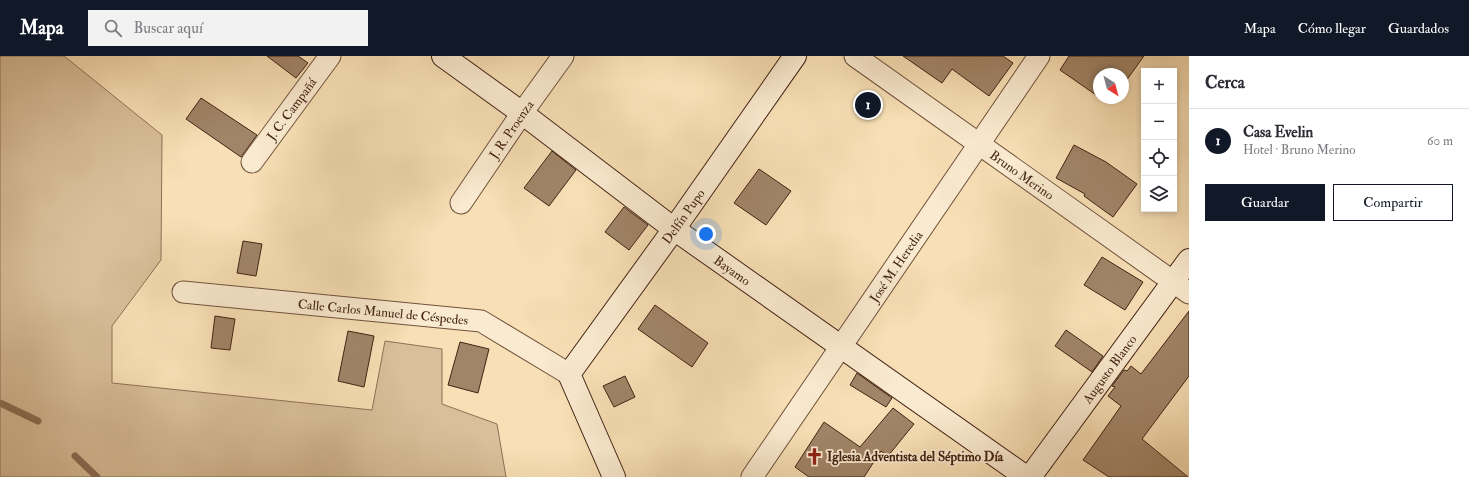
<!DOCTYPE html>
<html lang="es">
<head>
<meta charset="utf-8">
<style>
	:root { --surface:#fff; --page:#f2f2f3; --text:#2b2b33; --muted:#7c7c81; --line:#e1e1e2; --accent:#111827 }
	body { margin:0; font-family:"IM FELL Double Pica",serif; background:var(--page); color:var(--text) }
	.controls { position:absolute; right:12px; top:12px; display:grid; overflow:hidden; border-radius:0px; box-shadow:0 2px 6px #0003 }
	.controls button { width:36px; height:36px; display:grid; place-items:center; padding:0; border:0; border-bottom:1px solid var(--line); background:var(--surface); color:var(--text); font:20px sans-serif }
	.compass { position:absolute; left:1093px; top:12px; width:36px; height:36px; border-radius:50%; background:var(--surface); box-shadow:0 2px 6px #0003; rotate:144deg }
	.you { position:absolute; left:706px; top:178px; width:14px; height:14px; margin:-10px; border:3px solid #fff; border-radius:50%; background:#1a73e8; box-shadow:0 0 0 6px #1a73e833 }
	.badge { display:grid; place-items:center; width:26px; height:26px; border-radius:50%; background:var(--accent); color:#fff; font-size:13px; font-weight:700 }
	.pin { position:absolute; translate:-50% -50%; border:2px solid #fff; box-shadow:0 1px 4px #0006 }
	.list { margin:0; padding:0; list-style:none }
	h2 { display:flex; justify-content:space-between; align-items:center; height:52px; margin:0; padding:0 16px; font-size:17px }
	h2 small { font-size:13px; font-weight:400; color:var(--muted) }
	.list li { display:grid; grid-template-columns:26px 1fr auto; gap:12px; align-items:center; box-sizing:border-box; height:64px; padding:0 16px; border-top:1px solid var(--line) }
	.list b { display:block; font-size:15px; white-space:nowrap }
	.list p { margin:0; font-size:13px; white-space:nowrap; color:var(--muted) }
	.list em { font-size:13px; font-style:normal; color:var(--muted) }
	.actions { display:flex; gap:8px; padding:12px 16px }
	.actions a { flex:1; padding:9px 0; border:1px solid var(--accent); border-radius:0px; text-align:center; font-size:14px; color:var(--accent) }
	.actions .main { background:var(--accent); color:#fff }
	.icon { flex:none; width:22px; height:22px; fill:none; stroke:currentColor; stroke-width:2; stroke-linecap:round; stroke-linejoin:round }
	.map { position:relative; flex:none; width:1189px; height:421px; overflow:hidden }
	header { display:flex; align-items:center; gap:24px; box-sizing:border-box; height:56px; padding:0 20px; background:var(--accent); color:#fff }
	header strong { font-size:19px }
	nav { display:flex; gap:22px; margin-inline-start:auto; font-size:14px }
	.search { width:280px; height:36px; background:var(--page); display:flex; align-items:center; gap:10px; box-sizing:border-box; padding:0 14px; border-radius:0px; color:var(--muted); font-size:15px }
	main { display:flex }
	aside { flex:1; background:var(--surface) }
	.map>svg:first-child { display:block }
</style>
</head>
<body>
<header>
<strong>Mapa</strong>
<div class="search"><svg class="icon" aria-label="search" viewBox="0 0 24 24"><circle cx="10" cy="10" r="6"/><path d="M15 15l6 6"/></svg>Buscar aquí</div>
<nav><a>Mapa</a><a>Cómo llegar</a><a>Guardados</a></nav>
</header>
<main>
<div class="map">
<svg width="1189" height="421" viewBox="0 0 1189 421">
	<rect width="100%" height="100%" fill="#f8dfb5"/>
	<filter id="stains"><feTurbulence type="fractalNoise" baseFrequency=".005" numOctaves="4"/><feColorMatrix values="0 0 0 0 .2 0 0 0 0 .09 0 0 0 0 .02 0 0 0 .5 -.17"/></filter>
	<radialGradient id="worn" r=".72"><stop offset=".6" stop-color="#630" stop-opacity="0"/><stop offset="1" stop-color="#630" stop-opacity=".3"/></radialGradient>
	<path fill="#d9bf9a" stroke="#8e7157" d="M0,0H64L162,79L161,204L112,270V327L372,354L385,285L442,293V348L497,368L506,421H0Z"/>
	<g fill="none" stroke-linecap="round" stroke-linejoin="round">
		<path stroke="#8a6d54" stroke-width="7" d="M0,347L38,365
			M75,400L97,421"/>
	</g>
	<path fill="#a18568" stroke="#432314" d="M267,0H298L308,7L296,22Z
		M903,0H1003L1013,7L989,40L952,13L942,27Z
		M1069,0H1144L1123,29V18H1099V41L1060,14Z
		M201,42L257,79L241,101L186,63Z
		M1074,89L1106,106L1137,128L1113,161L1084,140L1085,138L1056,122Z
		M552,95L576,114L549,150L524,132Z
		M759,113L791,135L766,169L734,147Z
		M624,151L648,169L629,194L605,176Z
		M243,185L262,188L256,220L237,217Z
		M1102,201L1143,226L1125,254L1084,229Z
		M655,249L708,287L692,311L638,273Z
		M1189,255V320L1142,383L1188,421H1109L1083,404L1121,350L1108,340L1115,331L1112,330L1124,314L1127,315L1131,310L1141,318Z
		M215,260L235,263L230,294L211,292Z
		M1066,274L1103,300L1092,316L1055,290Z
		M348,275L374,280L364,331L338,325Z
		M460,286L489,293L478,337L448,329Z
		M857,317L892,342L886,351L850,329Z
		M625,320L635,341L614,351L603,330Z
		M893,352L914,368L888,400L881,395L864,421H809L795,411L824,366L860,391Z"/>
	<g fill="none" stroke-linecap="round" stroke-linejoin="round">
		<defs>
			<g id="street">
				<path id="s1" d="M855,0L1189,237"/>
				<path id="s2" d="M252,106L330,0"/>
				<path id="s3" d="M461,147L522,57L563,0"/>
				<path id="s4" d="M183,236L481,265L569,318"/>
				<path id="s5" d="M752,421L1039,0"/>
			</g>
			<g id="secondary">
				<path id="s6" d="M443,0L522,57L674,173L1026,421"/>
				<path id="s7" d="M614,421L569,318L674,173L795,0"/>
				<path id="s8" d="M1030,421L1189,204"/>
			</g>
		</defs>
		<use href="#street" stroke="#70523c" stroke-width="23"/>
		<use href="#secondary" stroke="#432314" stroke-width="24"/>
		<use href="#street" stroke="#faeacf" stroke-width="21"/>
		<use href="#secondary" stroke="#faeacf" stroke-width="22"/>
	</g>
	<defs>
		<symbol id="church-bare" viewBox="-9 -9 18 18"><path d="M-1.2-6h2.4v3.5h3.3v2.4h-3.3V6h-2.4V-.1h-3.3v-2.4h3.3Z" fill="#8f2418" stroke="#faeacf" stroke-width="2.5" paint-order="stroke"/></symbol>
	</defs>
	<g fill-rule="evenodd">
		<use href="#church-bare" x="802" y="388" width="25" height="25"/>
	</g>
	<g text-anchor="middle" stroke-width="3.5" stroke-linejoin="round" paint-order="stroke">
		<g font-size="13" fill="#432314" stroke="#faeacf">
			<text dy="5" stroke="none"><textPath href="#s2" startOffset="66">J. C. Campañá</textPath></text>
			<text dy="5" stroke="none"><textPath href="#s3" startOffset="89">J. R. Proenza</textPath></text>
			<text dy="5" stroke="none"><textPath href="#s1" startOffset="205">Bruno Merino</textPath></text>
			<text dy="5" stroke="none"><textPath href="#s7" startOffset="307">Delfín Pupo</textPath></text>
			<text dy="5" stroke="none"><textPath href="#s5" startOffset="255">José M. Heredia</textPath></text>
			<text dy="5" stroke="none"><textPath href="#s6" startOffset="360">Bayamo</textPath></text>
			<text dy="5" stroke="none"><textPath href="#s4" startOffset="201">Calle Carlos Manuel de Céspedes</textPath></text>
			<text dy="5" stroke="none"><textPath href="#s8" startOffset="134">Augusto Blanco</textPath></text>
		</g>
		<g font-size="13" font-weight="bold" fill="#432314" stroke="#faeacf" text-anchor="start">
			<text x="827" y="405">Iglesia Adventista del Séptimo Día</text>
		</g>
	</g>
	<rect width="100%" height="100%" filter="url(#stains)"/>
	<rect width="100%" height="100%" fill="url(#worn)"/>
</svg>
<div class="controls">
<button>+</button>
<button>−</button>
<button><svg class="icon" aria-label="locate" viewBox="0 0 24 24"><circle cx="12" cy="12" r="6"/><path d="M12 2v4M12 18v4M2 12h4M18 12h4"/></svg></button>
<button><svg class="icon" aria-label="layers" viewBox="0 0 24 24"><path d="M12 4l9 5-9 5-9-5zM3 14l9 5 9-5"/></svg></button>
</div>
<svg class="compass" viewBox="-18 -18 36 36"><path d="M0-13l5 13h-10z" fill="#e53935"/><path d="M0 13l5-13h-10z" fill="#7c7c81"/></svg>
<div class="you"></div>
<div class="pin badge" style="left:868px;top:49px">1</div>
</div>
<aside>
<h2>Cerca<small></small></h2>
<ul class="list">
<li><span class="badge">1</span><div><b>Casa Evelin</b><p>Hotel · Bruno Merino</p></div><em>60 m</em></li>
</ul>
<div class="actions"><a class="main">Guardar</a><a>Compartir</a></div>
</aside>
</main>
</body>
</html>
